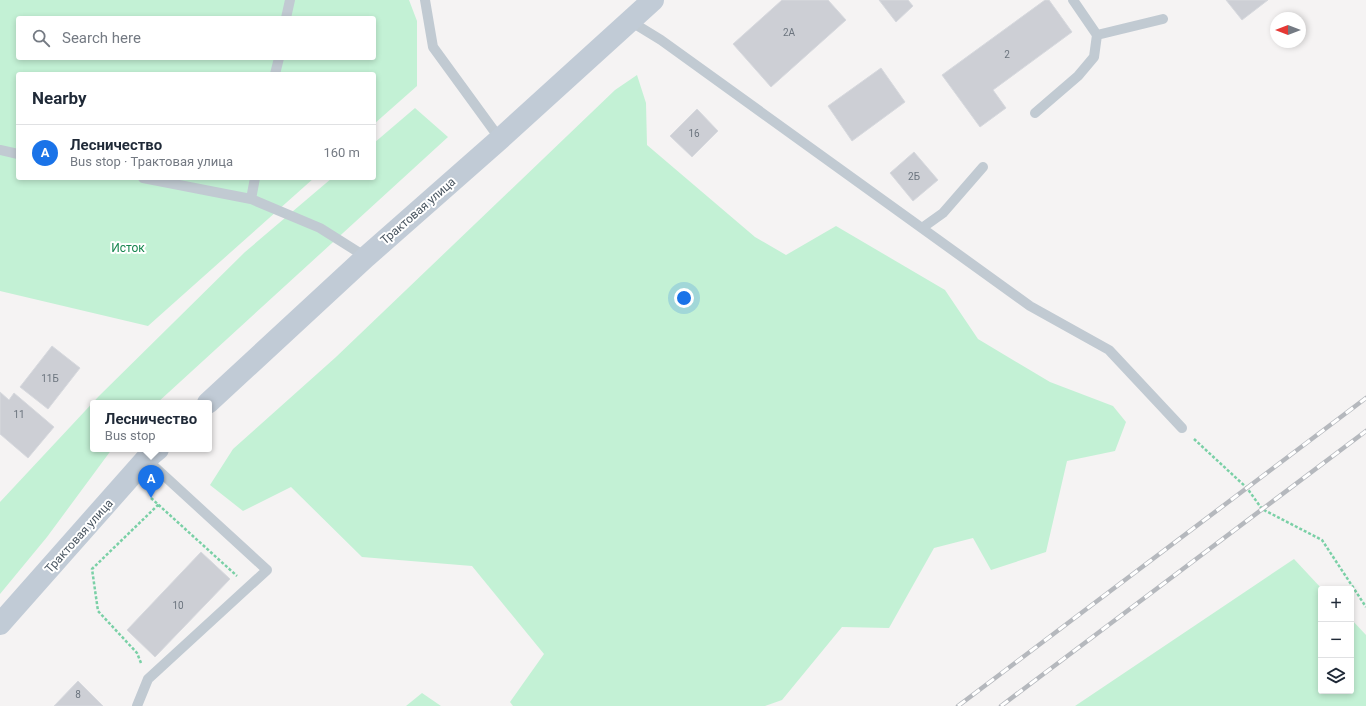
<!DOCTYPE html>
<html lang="en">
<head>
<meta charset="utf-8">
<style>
	:root { --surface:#fff; --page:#f6f6f7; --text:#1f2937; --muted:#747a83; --line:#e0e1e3; --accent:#1a73e8 }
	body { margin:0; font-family:Roboto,sans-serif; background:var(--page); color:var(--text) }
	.controls { position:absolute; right:12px; bottom:12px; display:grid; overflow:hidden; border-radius:4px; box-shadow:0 2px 6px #0003 }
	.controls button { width:36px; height:36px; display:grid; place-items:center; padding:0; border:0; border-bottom:1px solid var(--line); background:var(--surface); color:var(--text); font:20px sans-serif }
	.compass { position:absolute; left:1270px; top:12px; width:36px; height:36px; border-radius:50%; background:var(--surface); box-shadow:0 2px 6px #0003; rotate:270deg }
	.you { position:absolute; left:684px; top:298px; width:14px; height:14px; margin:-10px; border:3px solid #fff; border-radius:50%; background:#1a73e8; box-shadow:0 0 0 6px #1a73e833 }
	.badge { display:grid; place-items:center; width:26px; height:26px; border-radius:50%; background:var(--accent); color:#fff; font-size:13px; font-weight:700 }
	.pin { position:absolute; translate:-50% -33px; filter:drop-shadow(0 1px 2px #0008) }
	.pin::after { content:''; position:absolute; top:21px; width:14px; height:12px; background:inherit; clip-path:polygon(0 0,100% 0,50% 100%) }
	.popup { position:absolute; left:90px; top:400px; width:122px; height:52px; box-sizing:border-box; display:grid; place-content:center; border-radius:4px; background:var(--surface); filter:drop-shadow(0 1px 3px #0005); font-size:13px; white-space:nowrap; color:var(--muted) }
	.popup b { font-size:15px; color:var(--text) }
	.popup::after { content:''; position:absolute; left:50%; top:100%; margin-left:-8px; border:8px solid transparent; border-top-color:var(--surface) }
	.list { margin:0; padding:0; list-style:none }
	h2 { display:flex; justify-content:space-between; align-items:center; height:52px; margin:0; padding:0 16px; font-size:17px }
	h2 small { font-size:13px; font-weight:400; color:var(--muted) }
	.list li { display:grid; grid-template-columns:26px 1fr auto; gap:12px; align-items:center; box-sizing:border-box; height:56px; padding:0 16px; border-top:1px solid var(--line) }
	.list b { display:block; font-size:15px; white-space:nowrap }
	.list p { margin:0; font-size:13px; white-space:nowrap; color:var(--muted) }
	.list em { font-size:13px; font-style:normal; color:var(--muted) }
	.icon { flex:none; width:22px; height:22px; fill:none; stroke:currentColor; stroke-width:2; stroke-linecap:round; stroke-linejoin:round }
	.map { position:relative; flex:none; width:1366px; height:706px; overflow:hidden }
	.search { position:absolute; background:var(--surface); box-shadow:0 2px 6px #0003; left:16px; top:16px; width:360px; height:44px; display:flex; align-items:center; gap:10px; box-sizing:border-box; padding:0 14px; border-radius:4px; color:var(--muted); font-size:15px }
	.panel { position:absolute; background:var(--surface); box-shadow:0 2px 6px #0003; left:16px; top:72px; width:360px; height:108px; border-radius:4px }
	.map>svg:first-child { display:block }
</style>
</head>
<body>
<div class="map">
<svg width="1366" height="706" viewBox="0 0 1366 706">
	<rect width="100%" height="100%" fill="#f5f3f3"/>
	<path fill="#c3f1d5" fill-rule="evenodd" d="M0,0H409L417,21V86L374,124V74H18V178H314L148,326L0,291ZM18,18H374V58H18Z
		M637,75L646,103L647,145L755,237L786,255L836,226L945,290L978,339L1050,382L1113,406L1126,422L1115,451L1067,461L1046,552L991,570L973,538L934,548L889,628L842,627L782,700L765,706H513L510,702L544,654L472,566L362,557L291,487L243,511L210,485L233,449L336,357L615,90Z
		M415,108L448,137L157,403H93V449H112L47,537L0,594V502L99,396L245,252L332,178H374V143Z
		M1294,559L1322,589H1321V691H1351V619L1366,635V706H1075Z
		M422,693L441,706H406Z"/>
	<path fill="#cdcfd5" stroke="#d7d9de" d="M782,0H828L846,20L771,87L733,44Z
		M879,0H908L913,6L896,22Z
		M1045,0H1049L1072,32L993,90L1006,108L980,127L942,75Z
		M1226,0H1268L1242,20Z
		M881,68L905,102L852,141L828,106Z
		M697,109L718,131L692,157L670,136Z
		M914,152L938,180L913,201L890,173Z
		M52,346L80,368L48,409L20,387Z
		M0,392L9,400L14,393L54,427L28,458L0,434Z
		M201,552L230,579L155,657L127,630Z
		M78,681L103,706H54Z"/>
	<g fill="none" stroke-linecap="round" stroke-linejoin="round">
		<path stroke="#7ad0a6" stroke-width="2.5" stroke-dasharray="3 2" stroke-linecap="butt" d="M1194,439L1247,488L1262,509L1322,540L1366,607
			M151,498L237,576
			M141,663L137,653L98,611L92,569L159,504"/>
		<path stroke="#c1cad2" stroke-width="10" d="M425,0L433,47L500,139
			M286,18L290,0
			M630,21L661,40L1030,306L1109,350L1182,428
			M1097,35L1163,19
			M275,74L279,58
			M1035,113L1078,76L1094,57L1097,35L1073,0
			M0,150L18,154
			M143,178L251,199
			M255,178L251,199L320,228L366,257
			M922,228L943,213L983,167
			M137,706L148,679L267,570L146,459"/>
		<path stroke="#c1cbd6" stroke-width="22" d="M208,403L366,257L500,139L653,0
			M0,624L146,459L158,449"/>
		<defs>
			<path id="rail" d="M958,706L1366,398
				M1001,706L1366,431"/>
		</defs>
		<use href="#rail" stroke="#b5b8bd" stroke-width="4.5"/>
		<use href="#rail" stroke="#fff" stroke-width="3" stroke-dasharray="9" stroke-linecap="butt"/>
	</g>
	<g text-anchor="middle" stroke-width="4" stroke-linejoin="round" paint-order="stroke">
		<g font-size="10" fill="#6b747e">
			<text x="789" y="36">2А</text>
			<text x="1007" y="58">2</text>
			<text x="694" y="137">16</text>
			<text x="914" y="180">2Б</text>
			<text x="50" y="382">11Б</text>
			<text x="19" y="418">11</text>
			<text x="178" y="609">10</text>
			<text x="78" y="698">8</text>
		</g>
		<g font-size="12" fill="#4a5661" stroke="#fff">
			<text transform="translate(418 211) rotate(-41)" y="4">Трактовая улица</text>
			<text transform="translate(79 536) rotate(-48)" y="4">Трактовая улица</text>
		</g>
		<g font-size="12" fill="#17864f" stroke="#fff">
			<text x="128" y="252">Исток</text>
		</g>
	</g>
</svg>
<div class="controls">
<button>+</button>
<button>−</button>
<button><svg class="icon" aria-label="layers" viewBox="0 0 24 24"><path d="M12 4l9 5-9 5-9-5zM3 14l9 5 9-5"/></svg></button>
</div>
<svg class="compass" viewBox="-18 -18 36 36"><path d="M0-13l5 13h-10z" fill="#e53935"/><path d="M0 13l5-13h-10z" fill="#747a83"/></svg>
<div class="you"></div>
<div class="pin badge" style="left:151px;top:498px">A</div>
<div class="popup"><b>Лесничество</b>Bus stop</div>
<div class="search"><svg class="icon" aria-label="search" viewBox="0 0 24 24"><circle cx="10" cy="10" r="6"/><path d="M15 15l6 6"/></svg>Search here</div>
<section class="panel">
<h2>Nearby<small></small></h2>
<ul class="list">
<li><span class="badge">A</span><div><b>Лесничество</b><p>Bus stop · Трактовая улица</p></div><em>160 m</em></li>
</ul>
</section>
</div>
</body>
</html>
